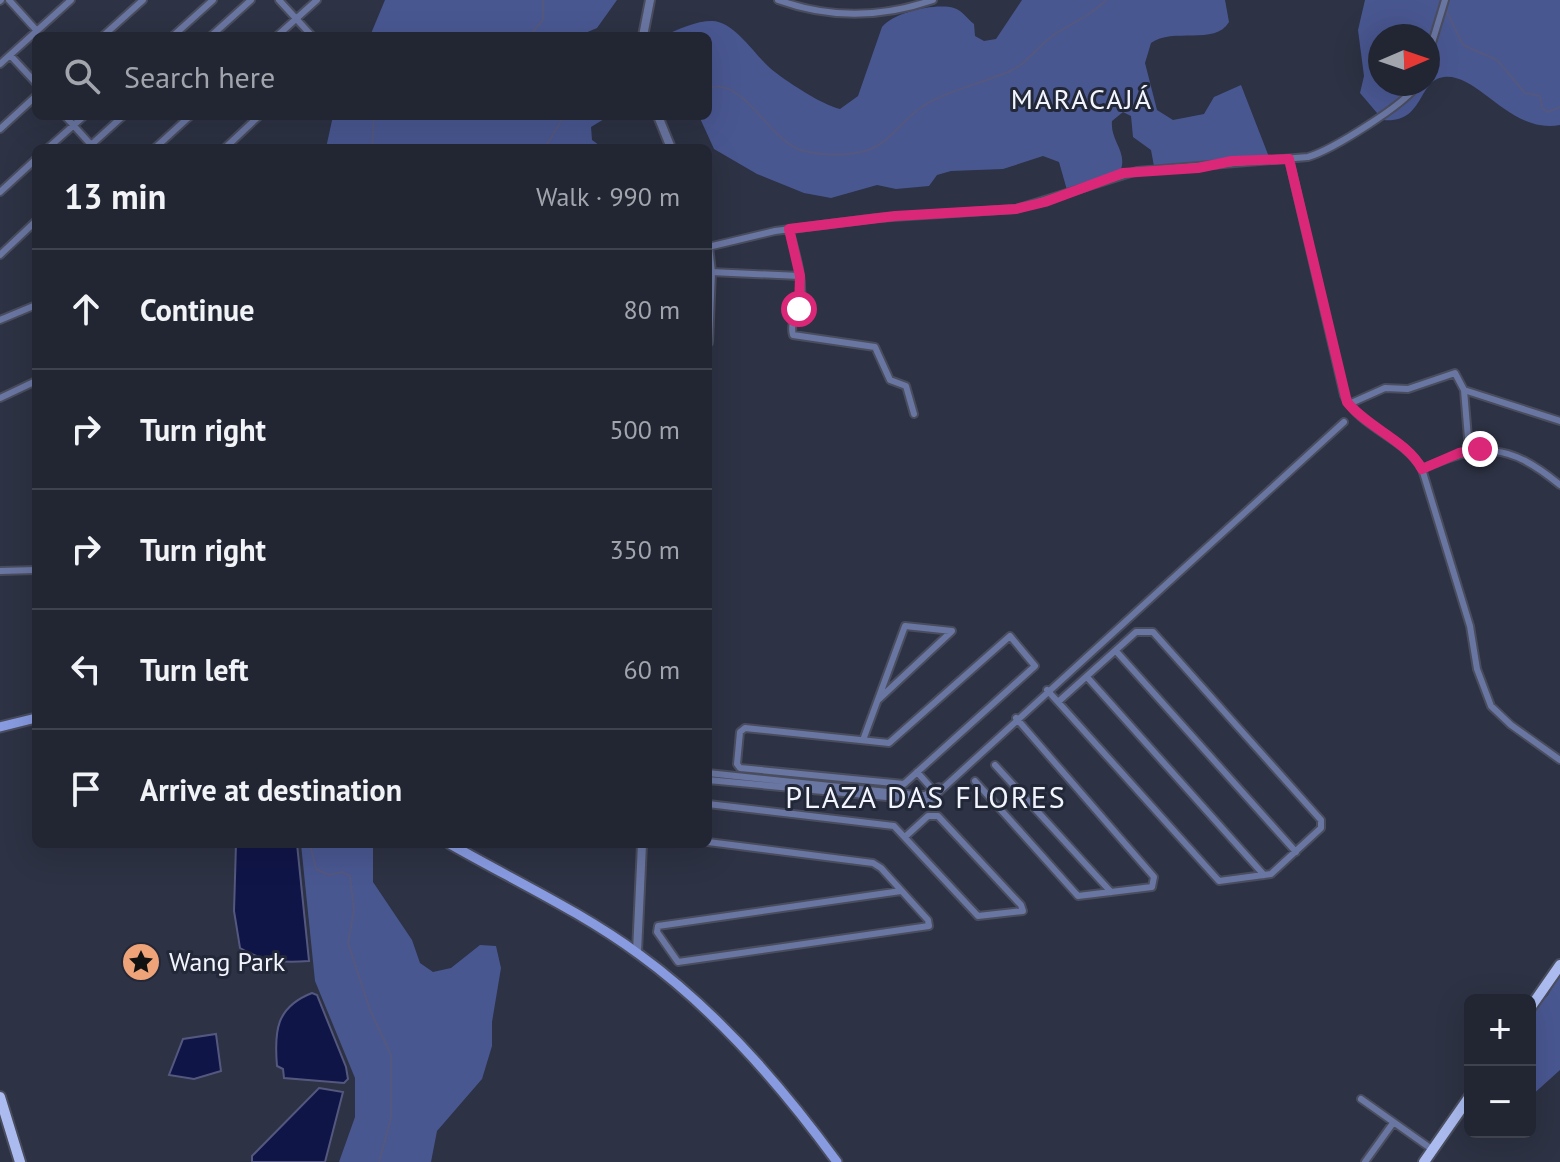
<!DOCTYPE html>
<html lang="en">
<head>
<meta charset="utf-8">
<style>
	:root { --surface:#222633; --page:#2a2e3b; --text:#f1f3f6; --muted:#a2a5ac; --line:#3f434e }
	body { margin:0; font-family:"PT Sans",sans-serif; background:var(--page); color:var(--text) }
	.controls { position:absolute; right:24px; bottom:24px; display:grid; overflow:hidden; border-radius:12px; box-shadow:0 8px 32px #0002 }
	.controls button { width:72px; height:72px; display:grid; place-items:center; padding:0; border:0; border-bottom:2px solid var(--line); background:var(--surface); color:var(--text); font:40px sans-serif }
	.compass { position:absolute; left:1368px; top:24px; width:72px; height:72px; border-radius:50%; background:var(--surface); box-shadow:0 8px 32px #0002; rotate:88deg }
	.stop { position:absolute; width:24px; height:24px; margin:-18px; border:6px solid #db2777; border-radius:50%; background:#fff }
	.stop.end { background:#db2777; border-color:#fff; box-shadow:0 2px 8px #0008 }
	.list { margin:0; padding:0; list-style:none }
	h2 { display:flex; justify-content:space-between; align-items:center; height:104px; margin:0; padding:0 32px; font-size:34px }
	h2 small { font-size:26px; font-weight:400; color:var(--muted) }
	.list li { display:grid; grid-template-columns:52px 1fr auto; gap:24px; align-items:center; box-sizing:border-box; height:120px; padding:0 32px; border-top:2px solid var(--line) }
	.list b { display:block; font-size:30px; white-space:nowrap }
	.list em { font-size:26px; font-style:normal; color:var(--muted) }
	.icon { flex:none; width:44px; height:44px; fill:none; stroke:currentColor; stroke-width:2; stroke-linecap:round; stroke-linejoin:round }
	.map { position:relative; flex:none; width:1560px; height:1162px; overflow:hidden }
	.search { position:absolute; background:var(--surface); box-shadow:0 8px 32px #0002; left:32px; top:32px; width:680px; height:88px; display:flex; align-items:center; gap:20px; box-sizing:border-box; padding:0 28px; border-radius:12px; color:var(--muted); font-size:30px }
	.panel { position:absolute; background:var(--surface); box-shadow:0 8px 32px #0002; left:32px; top:144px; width:680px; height:704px; border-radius:12px }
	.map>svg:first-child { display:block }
</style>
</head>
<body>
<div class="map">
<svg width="1560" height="1162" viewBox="0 0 1560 1162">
	<rect width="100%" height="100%" fill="#2d3244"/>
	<path fill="#495791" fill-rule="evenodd" d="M385,0H617L597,28L578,36H370Z
		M1022,0H1225L1229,22C1215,46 1172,27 1151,43L1145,63L1157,110L1173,120L1204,114L1214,97L1241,85L1269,157C1230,158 1193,166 1154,166L1151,150L1133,137L1131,116L1123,112L1112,121C1110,140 1127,151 1121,169L1067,190L1059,162L1043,156L1003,169L951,171L937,175L929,186L896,189L877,185L831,198L804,193L757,174L714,149L699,116H708V36H664C678,29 696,21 712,21C734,21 754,54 770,68C784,80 822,105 840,109L858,96L882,27C895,12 935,3 954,8C963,11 967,19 974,24L975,36L984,41L996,39Z
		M1365,0H1560V125C1509,134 1479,73 1444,77C1417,80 1425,124 1383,120L1360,93L1364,76L1358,30ZM1380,36H1428V84H1380Z
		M333,116H609L591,127L592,140L603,148H326Z
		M301,844H373V882L412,940L420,963L433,972L451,968L480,945L496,946L501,968L492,1022V1046L482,1079L437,1131L431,1162H339L355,1117V1078L315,981Z
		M1560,973V1070L1530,1097V1014L1548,995Z"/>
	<path fill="#101548" stroke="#54587f" stroke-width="2" d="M236,844H297L309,961C283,963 263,962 240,948L234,911Z
		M312,993L317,995L346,1067L348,1079L344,1083L284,1078L283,1069L277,1066C274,1031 276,1007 312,993Z
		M216,1034L221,1071L194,1079L169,1075L183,1039Z
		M319,1088L343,1092L325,1162H252V1156Z"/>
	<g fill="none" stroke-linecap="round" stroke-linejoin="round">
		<path stroke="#54587f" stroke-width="2" d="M1445,8L1463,45L1497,60L1525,93L1540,96L1542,108L1548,112L1560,107
			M529,36L543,20V0
			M708,88C744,75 769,143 804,151C825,156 852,156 871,149C892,140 905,117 923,106C950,90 979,84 1008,72C1028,64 1038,45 1055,34C1074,22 1090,16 1106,0
			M372,148L374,116
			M545,148L564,116
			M310,844L316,869L329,875L342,872L350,876L354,910L348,943L370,1010L391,1055V1118L379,1162"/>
		<defs>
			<path id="minor" d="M9,0L37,31
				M279,0L312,36
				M778,0C830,19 881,18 933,0
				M0,1L1,0
				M103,36L143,0
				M173,36L213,0
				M211,36L251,0
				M277,36L317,0
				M10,55L36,83
				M1428,56L1445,0
				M0,64L71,0
				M65,116L94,148
				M0,129L36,96
				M91,145L123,116
				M48,148L84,116
				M155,148L190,116
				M225,148L259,116
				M1289,159L1344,395C1360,429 1404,437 1422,469L1470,626L1477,669L1491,706L1511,725L1560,760
				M0,192L36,159
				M789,229C795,252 803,276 801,299C800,312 789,321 793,335L875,347L890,380L906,386L914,414
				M708,247L775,231L877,218L1016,209L1137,171L1308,157C1332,150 1406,104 1418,84
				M0,255L36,221
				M711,272L800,276
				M0,320L36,305
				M1464,390L1560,421
				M0,398L36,381
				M1349,404L1385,388L1408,389L1455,373L1464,390L1469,450
				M1422,469C1481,443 1508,442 1560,485
				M0,571L36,570
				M1010,636L1035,666L904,784L740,768L737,764L740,732L745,728L889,743Z
				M1116,651L1296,852
				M1087,677L1264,875
				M1047,690L1058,702L1219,881L1271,874L1321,828V820L1153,632H1136L1058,702
				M863,740L905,626L952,631L878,700
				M995,765L1111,892
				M917,772L934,791
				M708,773L916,795H925L939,787
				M708,780L929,801L1344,422
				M975,781L1078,896L1152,887L1154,877L1016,718
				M708,804L894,826L978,916L1023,911L1021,905L938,816H928L906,836
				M708,842L873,863L881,868L928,920L929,926L678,962L657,932L658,926L901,891
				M1361,1099L1433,1150
				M1365,1162L1393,1123"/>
			<path id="tertiary" d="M643,36L650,0
				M658,116L671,148
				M708,247L711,272L708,342
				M637,952L642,844"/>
			<path id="secondary" d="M0,727L36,718
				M450,844C513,880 582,912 640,955C717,1011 781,1085 837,1162"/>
			<path id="primary" d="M1530,1008L1560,965
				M0,1097L20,1162
				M1424,1162L1470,1096"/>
		</defs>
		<use href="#minor" stroke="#494d5e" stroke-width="10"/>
		<use href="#tertiary" stroke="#494d5e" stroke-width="12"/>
		<use href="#secondary" stroke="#494d5e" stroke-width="13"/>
		<use href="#primary" stroke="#494d5e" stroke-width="14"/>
		<use href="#minor" stroke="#6a76a2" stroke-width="6"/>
		<use href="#tertiary" stroke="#6a76a2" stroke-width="8"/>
		<use href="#secondary" stroke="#889be1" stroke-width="9"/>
		<use href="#primary" stroke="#abbbf0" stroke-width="10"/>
	</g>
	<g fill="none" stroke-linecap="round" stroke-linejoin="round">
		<path stroke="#db2777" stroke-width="10" d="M799,309L800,276L789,229L895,216L1016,209L1045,202L1123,173L1198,168L1232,161L1289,159L1347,402C1368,428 1406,440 1422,469L1459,453L1480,449"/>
	</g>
	<defs>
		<symbol id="sight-disc" viewBox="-11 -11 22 22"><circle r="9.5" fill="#efa378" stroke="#232839"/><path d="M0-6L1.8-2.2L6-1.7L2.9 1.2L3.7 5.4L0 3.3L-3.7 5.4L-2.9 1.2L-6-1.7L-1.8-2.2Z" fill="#111"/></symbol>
	</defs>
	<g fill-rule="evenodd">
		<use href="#sight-disc" x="119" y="940" width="44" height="44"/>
	</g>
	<g text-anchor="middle" stroke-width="6" stroke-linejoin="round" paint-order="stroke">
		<g font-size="26" fill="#f2f5fe" stroke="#232839" text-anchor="start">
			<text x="169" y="971">Wang Park</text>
		</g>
		<g font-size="28" letter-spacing="2" fill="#f2f5fe" stroke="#232839">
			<text x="1082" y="109">MARACAJÁ</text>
		</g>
		<g font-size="30" letter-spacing="2" fill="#f2f5fe" stroke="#232839">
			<text x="926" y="808">PLAZA DAS FLORES</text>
		</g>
	</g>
</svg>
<div class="controls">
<button>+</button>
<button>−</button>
</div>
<svg class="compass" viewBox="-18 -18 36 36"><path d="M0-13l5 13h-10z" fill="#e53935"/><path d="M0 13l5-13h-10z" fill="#a2a5ac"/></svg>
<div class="stop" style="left:799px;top:309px"></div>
<div class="stop end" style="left:1480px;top:449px"></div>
<div class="search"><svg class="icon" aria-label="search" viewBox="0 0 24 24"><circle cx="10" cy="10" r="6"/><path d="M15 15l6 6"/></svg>Search here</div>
<section class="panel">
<h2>13 min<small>Walk · 990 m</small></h2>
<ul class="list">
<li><svg class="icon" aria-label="ahead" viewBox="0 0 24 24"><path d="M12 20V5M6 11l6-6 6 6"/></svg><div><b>Continue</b></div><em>80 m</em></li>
<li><svg class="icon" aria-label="right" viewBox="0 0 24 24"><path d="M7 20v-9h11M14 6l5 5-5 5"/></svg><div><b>Turn right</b></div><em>500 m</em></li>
<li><svg class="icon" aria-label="right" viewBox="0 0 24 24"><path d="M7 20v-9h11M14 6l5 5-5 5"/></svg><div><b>Turn right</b></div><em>350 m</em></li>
<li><svg class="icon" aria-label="left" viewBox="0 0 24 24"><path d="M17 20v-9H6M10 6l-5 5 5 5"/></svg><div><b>Turn left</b></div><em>60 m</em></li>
<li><svg class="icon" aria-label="arrive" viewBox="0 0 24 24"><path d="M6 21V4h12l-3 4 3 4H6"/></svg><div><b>Arrive at destination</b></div></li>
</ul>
</section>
</div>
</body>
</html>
